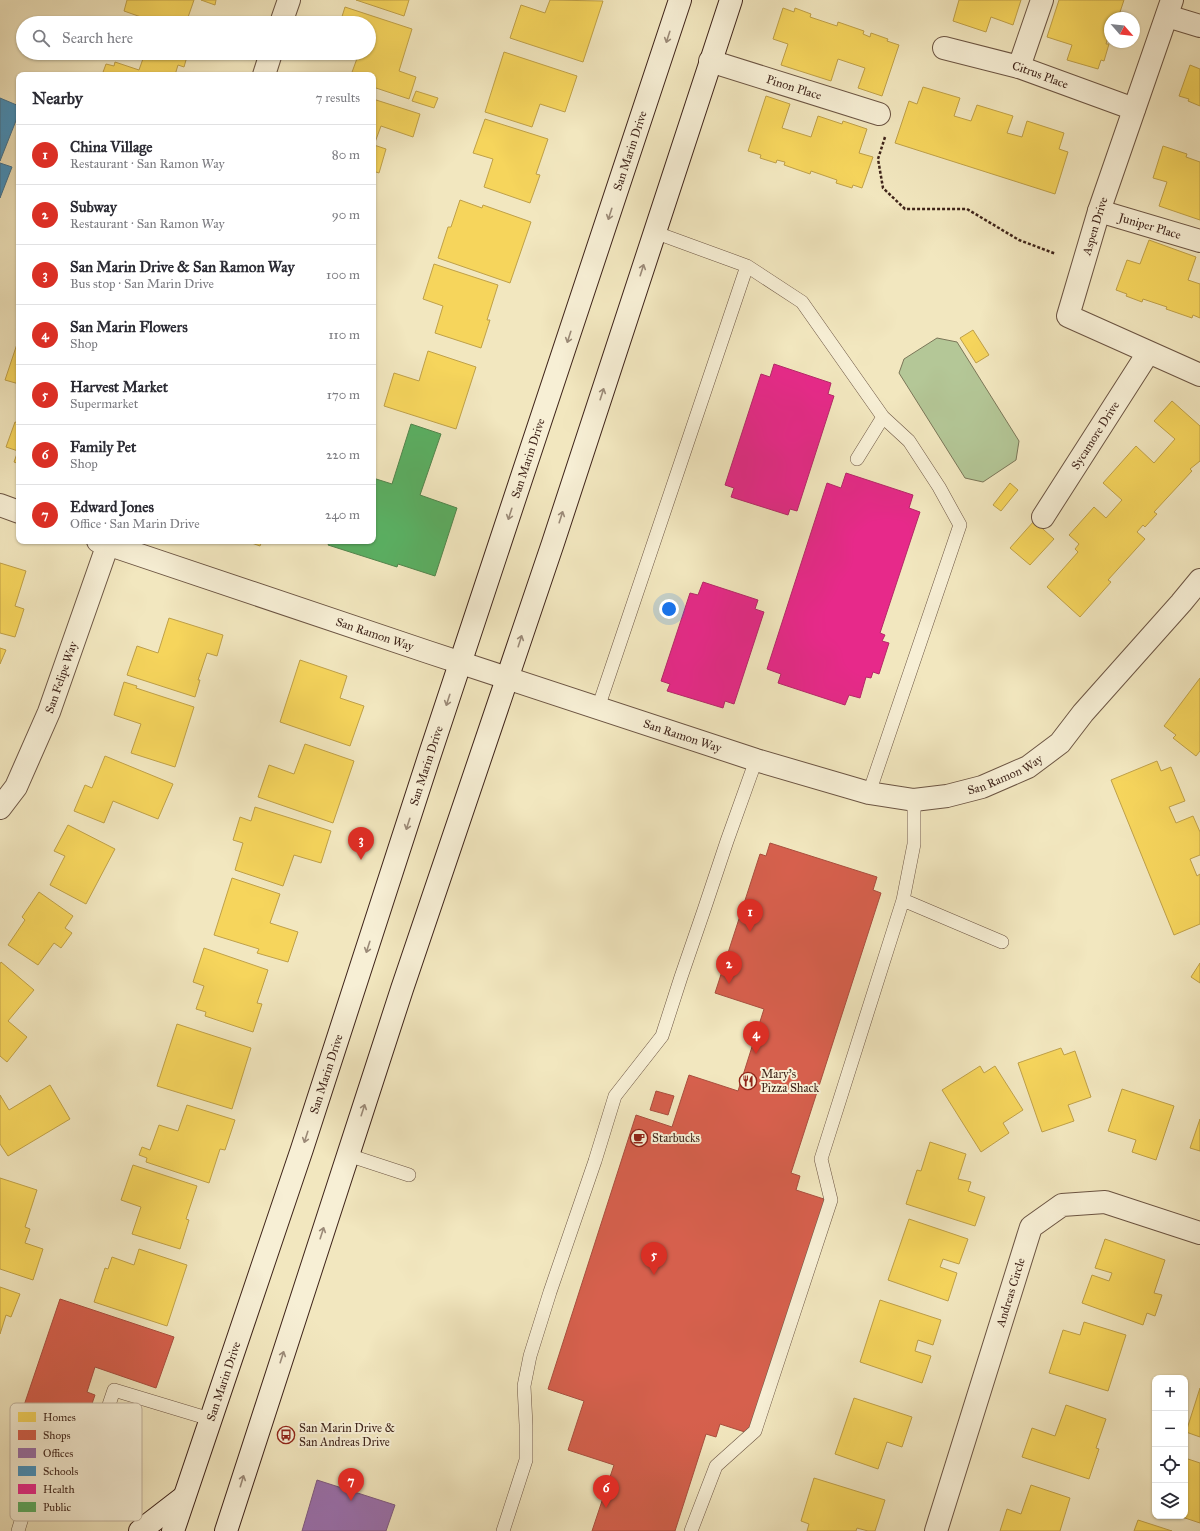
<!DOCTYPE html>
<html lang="en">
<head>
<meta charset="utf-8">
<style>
	:root { --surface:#fff; --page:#f7f7f7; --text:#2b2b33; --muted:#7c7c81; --line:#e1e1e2; --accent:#d93025 }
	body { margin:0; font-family:"IM FELL Great Primer",serif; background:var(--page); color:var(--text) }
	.controls { position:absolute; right:12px; bottom:12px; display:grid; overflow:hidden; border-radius:8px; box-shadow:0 1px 3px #0004 }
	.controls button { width:36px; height:36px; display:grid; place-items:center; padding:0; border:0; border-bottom:1px solid var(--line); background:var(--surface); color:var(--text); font:20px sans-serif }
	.compass { position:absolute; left:1104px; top:12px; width:36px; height:36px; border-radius:50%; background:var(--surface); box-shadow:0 1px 3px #0004; rotate:118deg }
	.you { position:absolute; left:669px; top:609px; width:14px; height:14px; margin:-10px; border:3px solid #fff; border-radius:50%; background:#1a73e8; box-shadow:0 0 0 6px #1a73e833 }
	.badge { display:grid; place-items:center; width:26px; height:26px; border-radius:50%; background:var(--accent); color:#fff; font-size:13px; font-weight:700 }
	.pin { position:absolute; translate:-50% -33px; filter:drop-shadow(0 1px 2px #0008) }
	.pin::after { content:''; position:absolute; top:21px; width:14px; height:12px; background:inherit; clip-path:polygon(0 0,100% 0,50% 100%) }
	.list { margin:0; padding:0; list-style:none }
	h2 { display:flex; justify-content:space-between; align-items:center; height:52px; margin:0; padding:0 16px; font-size:17px }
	h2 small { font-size:13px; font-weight:400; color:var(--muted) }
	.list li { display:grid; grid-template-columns:26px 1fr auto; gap:12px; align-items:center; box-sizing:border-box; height:60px; padding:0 16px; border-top:1px solid var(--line) }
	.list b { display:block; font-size:15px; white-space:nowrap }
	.list p { margin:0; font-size:13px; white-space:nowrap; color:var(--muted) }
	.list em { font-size:13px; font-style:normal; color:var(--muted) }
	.icon { flex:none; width:22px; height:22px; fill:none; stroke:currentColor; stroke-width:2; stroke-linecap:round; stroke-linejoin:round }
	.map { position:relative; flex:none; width:1200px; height:1531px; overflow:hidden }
	.search { position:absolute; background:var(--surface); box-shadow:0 1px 3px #0004; left:16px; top:16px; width:360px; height:44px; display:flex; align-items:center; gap:10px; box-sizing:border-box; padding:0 14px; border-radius:22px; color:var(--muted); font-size:15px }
	.panel { position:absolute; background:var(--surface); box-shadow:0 1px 3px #0004; left:16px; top:72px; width:360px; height:472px; border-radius:8px }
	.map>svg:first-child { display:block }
</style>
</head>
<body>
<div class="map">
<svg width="1200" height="1531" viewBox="0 0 1200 1531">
	<rect width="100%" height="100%" fill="#f2e7bf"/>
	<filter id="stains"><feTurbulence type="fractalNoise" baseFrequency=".005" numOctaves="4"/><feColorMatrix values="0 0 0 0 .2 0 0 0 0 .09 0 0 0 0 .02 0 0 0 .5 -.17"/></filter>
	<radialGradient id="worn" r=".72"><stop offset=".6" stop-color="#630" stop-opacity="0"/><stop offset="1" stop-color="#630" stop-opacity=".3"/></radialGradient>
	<path fill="#b4c797" stroke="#7a7658" d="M937,338L957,342L1019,441L1016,460L983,482L965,478L899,373L904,359Z"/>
	<path fill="#f6d55c" stroke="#bfa048" d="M127,0H194L186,23H158L124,11Z
		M201,0H216L215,5Z
		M356,0H409L404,16Z
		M550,0L603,1L583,62L510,38L521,5L545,13Z
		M959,0H1021L1013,25L991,17L986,32L953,21Z
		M1059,0H1124L1118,18H1110V30L1106,44H1109L1104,61L1101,60L1098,69L1067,60L1072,45L1047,37Z
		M345,7L412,29L399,71L416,77L409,99L373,87V75H351L359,53H369V23H340Z
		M783,8L794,12L795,8L811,14L810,17L837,26L838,22L864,31L863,34L870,37L871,33L888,39L887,41L899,45L882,96L858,88L865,68L838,59L831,81L781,65L788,44L773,39Z
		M504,52L577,76L565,112L540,104L532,127L485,112Z
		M145,53H188L184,67L178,65L175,75H102L106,64L114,66L115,62L139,70Z
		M1190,65L1200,69V106L1188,101L1189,99L1179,96Z
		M923,87L960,98L954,116L971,121L977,105L1013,116L1007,133L1022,137L1027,121L1064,133L1059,149L1068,152L1055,194L895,143L909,101L917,104Z
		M416,91L438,98L434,108L412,101Z
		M766,96L790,104L782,128L811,137L818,116L842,124L843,121L867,129L859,153L873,157L862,188L853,185L852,188L836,183L837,180L811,171L810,174L784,165L785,162L777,160L776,163L760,158L761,155L748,151Z
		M373,99L420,114L413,137L381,126L374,145L386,149L379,173L373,171Z
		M485,119L548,139L536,174L540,175L530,203L484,187L493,159L473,153Z
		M1163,146L1187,154L1186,157L1200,162V220L1159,206L1167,182L1153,178Z
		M460,200L482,208L483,205L531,222L510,283L438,258L448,227H451Z
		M1149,240L1196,257L1188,280L1200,284V318L1193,315L1192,318L1166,309L1167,307L1143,299L1142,302L1126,296L1127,294L1116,290L1127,260L1140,264Z
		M434,264L498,285L487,320H490L481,348L435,333L443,306L423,299Z
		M973,330L989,355L976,363L960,338Z
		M18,341H19V384L5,380Z
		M428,351L476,367L456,429L384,406L394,373L419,381Z
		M1172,401L1200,426V461L1190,469L1192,471L1154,512L1157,514L1145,527L1143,525L1137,532L1145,539L1108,580L1111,582L1080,617L1047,587L1078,552L1075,549L1079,544L1069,535L1094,507L1106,518L1122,500L1103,483L1136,446L1154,463L1175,439L1154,421Z
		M15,422L19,423V464L14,462L18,451L6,447Z
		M1010,483L1018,490L1001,511L993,505Z
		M1034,521L1054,539L1030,565L1010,548Z
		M246,541H262L260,546Z
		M0,563L26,571L15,606L24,609L15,637L0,633Z
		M169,618L223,635L217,656L207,653L198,680H200L195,697L127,675L137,646L158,653Z
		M0,648L6,650L0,664Z
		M300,660L347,676L340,698L364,706L350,746L280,722Z
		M1200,678V751L1196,756L1173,738L1176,735L1164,726Z
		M124,682L137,686L136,688L194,707L175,767L131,753L141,724L114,715Z
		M305,744L354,761L333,823L258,797L269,765L294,774Z
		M105,756L173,784L158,819L113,801L104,823L74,811L85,785L92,788Z
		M1157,761L1161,771L1171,767L1185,801L1169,807L1176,823L1193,816L1200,832V855L1190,859L1197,876L1200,874V924L1174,935L1111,780Z
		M255,807L331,831L321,863L294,855L283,886L235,870L243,843L233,840L240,817L251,821Z
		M68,825L115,849L86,904L50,885L65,856L54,851Z
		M232,878L280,894L270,923L298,932L288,962L257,953L259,949L214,935Z
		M39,892L73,916L65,928L72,933L61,948L54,943L38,965L8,945L25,920L22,917Z
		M204,948L268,970L257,1003L262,1004L253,1032L205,1016L206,1012L196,1009L204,986L193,982Z
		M1,962L34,990L8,1021L27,1037L7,1062L0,1056V964Z
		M1200,963V983L1191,977Z
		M177,1024L251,1048L232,1109L157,1086Z
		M1061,1048L1064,1055L1075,1051L1091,1097L1068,1105L1074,1121L1042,1132L1018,1063Z
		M980,1066L984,1073L995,1066L1023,1110L1003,1123L1009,1133L981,1152L942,1090Z
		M50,1085L70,1119L8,1156L0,1144V1095L9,1110Z
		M1122,1089L1174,1106L1156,1160L1132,1152L1136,1140L1108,1131Z
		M187,1105L235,1120L225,1150L220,1149L209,1183L146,1162L147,1158L139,1155L142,1147L150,1150L159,1125L178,1131Z
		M1200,1119V1151L1190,1148Z
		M930,1142L966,1154L958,1179L971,1182L968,1191L985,1197L975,1226L906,1204L917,1170L921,1171Z
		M133,1165L197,1186L186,1219L189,1220L180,1249L132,1234L141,1207L121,1200Z
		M0,1178L37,1190L25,1227L30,1229L25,1243L43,1249L33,1280L0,1269Z
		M909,1219L968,1239L959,1264L943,1259L940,1267L957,1273L948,1301L888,1280Z
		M1105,1239L1165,1260L1154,1293L1162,1295L1155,1316L1147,1313L1143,1325L1082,1303L1092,1275L1109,1281L1112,1273L1095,1268Z
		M139,1249L187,1265L167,1326L94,1302L105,1268L108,1269L112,1257L134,1265Z
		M0,1287L20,1294L11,1317L6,1315L0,1334Z
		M880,1300L941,1320L933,1345L918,1340L915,1351L931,1356L922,1383L860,1362Z
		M1084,1322L1126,1335L1108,1391L1049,1373L1063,1330L1080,1335Z
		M1200,1388V1437L1186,1432Z
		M854,1398L912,1417L902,1447L887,1442L878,1469L835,1454Z
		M1066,1405L1106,1419L1096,1448L1099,1449L1089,1479L1022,1457L1032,1428L1055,1436Z
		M1185,1458L1200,1463V1523L1179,1516H1185Z
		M814,1478L885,1500L875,1531H868L857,1528L856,1531H807L809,1524L801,1521Z
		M1031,1485L1070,1498L1060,1531H1000L1007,1509L1021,1514Z
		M1138,1520L1172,1531H1134Z"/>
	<path fill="#d6604d" stroke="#a94e3e" d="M770,843L877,877L873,890L881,893L791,1173L800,1176L796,1190L827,1200L751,1434L720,1424L716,1437L706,1434L675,1531H592L614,1465L568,1450L584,1401L548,1389L636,1115L672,1127L689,1075L738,1091L764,1009L715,993L760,854L766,856Z
		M656,1091L674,1096L668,1115L650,1110Z
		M60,1299L174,1337L156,1388L95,1367L87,1392L95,1395L75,1453L15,1432Z"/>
	<path fill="#9970ab" stroke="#7e5980" d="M317,1480L395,1505L386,1531H302Z"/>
	<path fill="#4393c3" stroke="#427290" d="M0,98L19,106V113L0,161Z
		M0,163L12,167L0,198Z"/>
	<path fill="#e7298a" stroke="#b52868" d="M774,364L831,383L828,394L834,396L797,511L790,509L788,515L731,497L734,488L725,485L761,374L770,377Z
		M846,473L913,495L909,508L920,512L880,633L885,635L882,641L889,643L879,674L873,672L871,678L866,677L860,698L849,695L845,705L778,683L781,674L767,669L827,483L841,488Z
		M703,582L758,600L755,609L764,612L734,704L725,701L723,708L667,691L670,684L661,681L690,593L698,595Z"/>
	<path fill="#5aae61" stroke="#52854c" d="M411,424L441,434L420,495L457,508L435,576L398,564L397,567L328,545L330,541H373V478L392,484Z"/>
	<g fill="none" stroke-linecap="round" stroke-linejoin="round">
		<defs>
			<path id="lane" d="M747,266L802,302L883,417L909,441L939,487L960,525L869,793
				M857,459L883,417
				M598,708L747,266L654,232
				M903,900L914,844V800
				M348,1155L409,1175
				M18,1531L34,1478L80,1490L114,1390L210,1419
				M503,1531L526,1460V1425L524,1386L530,1356L550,1292L595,1161L615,1096L662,1036L681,977L704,910L727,841L756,760
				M691,1531L716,1466L755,1431L831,1200L821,1159L903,900L1002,942"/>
			<g id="street">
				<path d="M1172,0L1099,211L1068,316L1200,375"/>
				<path d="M1167,16L1200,26"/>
				<path d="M281,23L289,0"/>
				<path id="s1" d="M944,48L1019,67L1134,109"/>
				<path id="s2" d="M710,61L879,114"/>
				<path d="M1019,67L1042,0"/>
				<path d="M264,75L271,53"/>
				<path id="s3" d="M1099,211L1200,241"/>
				<path d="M0,505L19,512"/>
				<path id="s4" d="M1043,517L1148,353"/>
				<path id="s5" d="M98,541L428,652L756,760L869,793L914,800L947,796L982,787L1028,767L1060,743L1083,713L1181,603L1200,580"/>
				<path id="s6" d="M0,808L16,787L49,712L109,541"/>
				<path id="s7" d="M936,1531L1031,1227L1062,1205L1105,1202L1200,1233"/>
			</g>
			<g id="secondary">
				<path d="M140,1531L184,1497"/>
				<path id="s8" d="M173,1531L302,1149L430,754L680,0"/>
				<path d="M226,1531L402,989L553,543L731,0"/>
			</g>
		</defs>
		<use href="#lane" stroke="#6c5543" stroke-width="14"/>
		<use href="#street" stroke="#6c5543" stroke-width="24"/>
		<use href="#secondary" stroke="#3f241a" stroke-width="24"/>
		<path stroke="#3f241a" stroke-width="2.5" stroke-dasharray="3 2" stroke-linecap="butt" d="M885,137L878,159L883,188L905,209H967L1019,240L1056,254"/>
		<use href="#lane" stroke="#f7efd5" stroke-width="13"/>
		<use href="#street" stroke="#f7efd5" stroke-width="22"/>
		<use href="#secondary" stroke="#f7efd5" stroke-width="22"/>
	</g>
	<defs><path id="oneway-shaft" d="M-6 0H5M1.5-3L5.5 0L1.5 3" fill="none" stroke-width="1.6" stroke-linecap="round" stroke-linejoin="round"/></defs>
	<g stroke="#9b8a78">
		<use href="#oneway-shaft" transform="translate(668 37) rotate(108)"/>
		<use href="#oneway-shaft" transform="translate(610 214) rotate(108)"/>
		<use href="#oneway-shaft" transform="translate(642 270) rotate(-72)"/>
		<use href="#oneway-shaft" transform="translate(569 337) rotate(108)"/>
		<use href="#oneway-shaft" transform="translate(602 394) rotate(-72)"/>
		<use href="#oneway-shaft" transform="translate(510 514) rotate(108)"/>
		<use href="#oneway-shaft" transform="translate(561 517) rotate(-72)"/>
		<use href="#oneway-shaft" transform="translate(520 641) rotate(-72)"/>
		<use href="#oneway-shaft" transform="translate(448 700) rotate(108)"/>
		<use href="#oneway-shaft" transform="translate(408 824) rotate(108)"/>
		<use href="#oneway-shaft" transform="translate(368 947) rotate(108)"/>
		<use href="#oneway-shaft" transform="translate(363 1110) rotate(-72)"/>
		<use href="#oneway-shaft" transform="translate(306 1137) rotate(108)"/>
		<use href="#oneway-shaft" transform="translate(322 1233) rotate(-72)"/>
		<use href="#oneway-shaft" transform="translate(282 1357) rotate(-72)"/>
		<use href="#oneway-shaft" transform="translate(242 1481) rotate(-73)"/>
	</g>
	<defs>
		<symbol id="restaurant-ring" viewBox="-11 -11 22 22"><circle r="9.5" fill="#f7efd5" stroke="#8f2418" stroke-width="1.5"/><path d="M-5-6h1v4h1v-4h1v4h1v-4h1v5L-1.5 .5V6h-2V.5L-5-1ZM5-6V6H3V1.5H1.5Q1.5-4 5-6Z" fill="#8f2418"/></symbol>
		<symbol id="cafe-ring" viewBox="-11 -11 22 22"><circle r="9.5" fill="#f7efd5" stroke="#8f2418" stroke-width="1.5"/><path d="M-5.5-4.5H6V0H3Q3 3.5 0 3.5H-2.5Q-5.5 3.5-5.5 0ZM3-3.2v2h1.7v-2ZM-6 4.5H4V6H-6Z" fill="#8f2418"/></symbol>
		<symbol id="bus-ring" viewBox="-11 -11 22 22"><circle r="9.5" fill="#f7efd5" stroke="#8f2418" stroke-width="1.5"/><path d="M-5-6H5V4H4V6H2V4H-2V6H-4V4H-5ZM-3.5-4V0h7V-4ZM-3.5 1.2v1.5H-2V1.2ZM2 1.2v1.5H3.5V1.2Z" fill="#8f2418"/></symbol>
	</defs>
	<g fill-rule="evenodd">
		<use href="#restaurant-ring" x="738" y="1071" width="20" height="20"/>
		<use href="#cafe-ring" x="629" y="1128" width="20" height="20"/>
		<use href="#bus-ring" x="276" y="1425" width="20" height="20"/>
	</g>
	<g text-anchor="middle" stroke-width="4" stroke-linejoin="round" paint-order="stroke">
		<g font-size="12" fill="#3f241a" stroke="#f7efd5">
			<text dy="4" stroke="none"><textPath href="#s1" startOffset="100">Citrus Place</textPath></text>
			<text dy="4" stroke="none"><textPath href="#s2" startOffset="88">Pinon Place</textPath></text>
			<text dy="4" stroke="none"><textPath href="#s8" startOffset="1454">San Marin Drive</textPath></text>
			<text transform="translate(1095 226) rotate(-73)" y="4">Aspen Drive</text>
			<text dy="4" stroke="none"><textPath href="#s3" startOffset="53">Juniper Place</textPath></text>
			<text dy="4" stroke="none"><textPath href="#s4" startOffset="97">Sycamore Drive</textPath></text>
			<text dy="4" stroke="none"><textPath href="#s8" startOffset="1130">San Marin Drive</textPath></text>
			<text dy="4" stroke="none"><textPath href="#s5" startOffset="292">San Ramon Way</textPath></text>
			<text dy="4" stroke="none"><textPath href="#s6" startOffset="145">San Felipe Way</textPath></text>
			<text dy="4" stroke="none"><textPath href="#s5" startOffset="616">San Ramon Way</textPath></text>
			<text dy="4" stroke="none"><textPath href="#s8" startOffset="806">San Marin Drive</textPath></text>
			<text dy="4" stroke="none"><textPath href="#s5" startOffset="952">San Ramon Way</textPath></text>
			<text dy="4" stroke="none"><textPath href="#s8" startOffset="482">San Marin Drive</textPath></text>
			<text dy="4" stroke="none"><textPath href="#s7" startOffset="250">Andreas Circle</textPath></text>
			<text dy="4" stroke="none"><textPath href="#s8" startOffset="158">San Marin Drive</textPath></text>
		</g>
		<g font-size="12" fill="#3f241a" stroke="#f7efd5" text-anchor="start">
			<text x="761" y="1078">Mary's<tspan x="761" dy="14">Pizza Shack</tspan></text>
			<text x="652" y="1142">Starbucks</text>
			<text x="299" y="1432">San Marin Drive &amp;<tspan x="299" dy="14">San Andreas Drive</tspan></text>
		</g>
	</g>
	<rect x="10" y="1403" width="132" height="118" rx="6" fill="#f7efd5" stroke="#c0b29d" stroke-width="1"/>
	<rect x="18" y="1412" width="18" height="10" fill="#f6d55c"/>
	<rect x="18" y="1430" width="18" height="10" fill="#d6604d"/>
	<rect x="18" y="1448" width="18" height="10" fill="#9970ab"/>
	<rect x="18" y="1466" width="18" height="10" fill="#4393c3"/>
	<rect x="18" y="1484" width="18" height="10" fill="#e7298a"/>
	<rect x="18" y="1502" width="18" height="10" fill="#5aae61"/>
	<g font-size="11" fill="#3f241a">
		<text x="43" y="1421">Homes</text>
		<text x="43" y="1439">Shops</text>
		<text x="43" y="1457">Offices</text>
		<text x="43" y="1475">Schools</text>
		<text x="43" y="1493">Health</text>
		<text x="43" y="1511">Public</text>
	</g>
	<rect width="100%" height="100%" filter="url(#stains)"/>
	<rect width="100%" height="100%" fill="url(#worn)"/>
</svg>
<div class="controls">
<button>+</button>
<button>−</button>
<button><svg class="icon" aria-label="locate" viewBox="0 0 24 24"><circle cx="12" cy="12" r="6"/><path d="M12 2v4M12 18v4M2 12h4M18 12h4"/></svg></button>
<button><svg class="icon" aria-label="layers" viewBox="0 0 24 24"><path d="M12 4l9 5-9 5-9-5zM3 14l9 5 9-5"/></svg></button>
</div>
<svg class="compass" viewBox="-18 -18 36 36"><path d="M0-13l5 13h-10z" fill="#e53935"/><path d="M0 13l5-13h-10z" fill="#7c7c81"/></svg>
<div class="you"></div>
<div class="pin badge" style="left:750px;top:932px">1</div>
<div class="pin badge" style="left:729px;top:984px">2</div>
<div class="pin badge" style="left:361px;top:860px">3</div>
<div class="pin badge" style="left:756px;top:1054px">4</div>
<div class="pin badge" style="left:654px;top:1275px">5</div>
<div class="pin badge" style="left:606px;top:1508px">6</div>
<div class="pin badge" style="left:351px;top:1501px">7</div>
<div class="search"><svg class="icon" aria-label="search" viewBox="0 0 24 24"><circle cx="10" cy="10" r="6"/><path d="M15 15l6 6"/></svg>Search here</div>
<section class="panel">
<h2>Nearby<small>7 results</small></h2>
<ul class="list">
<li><span class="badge">1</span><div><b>China Village</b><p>Restaurant · San Ramon Way</p></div><em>80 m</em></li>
<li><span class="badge">2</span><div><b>Subway</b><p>Restaurant · San Ramon Way</p></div><em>90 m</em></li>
<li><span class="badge">3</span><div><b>San Marin Drive &amp; San Ramon Way</b><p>Bus stop · San Marin Drive</p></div><em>100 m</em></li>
<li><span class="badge">4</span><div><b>San Marin Flowers</b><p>Shop</p></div><em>110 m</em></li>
<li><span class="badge">5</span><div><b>Harvest Market</b><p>Supermarket</p></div><em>170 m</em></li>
<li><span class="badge">6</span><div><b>Family Pet</b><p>Shop</p></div><em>220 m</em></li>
<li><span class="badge">7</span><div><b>Edward Jones</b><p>Office · San Marin Drive</p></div><em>240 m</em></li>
</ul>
</section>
</div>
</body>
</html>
